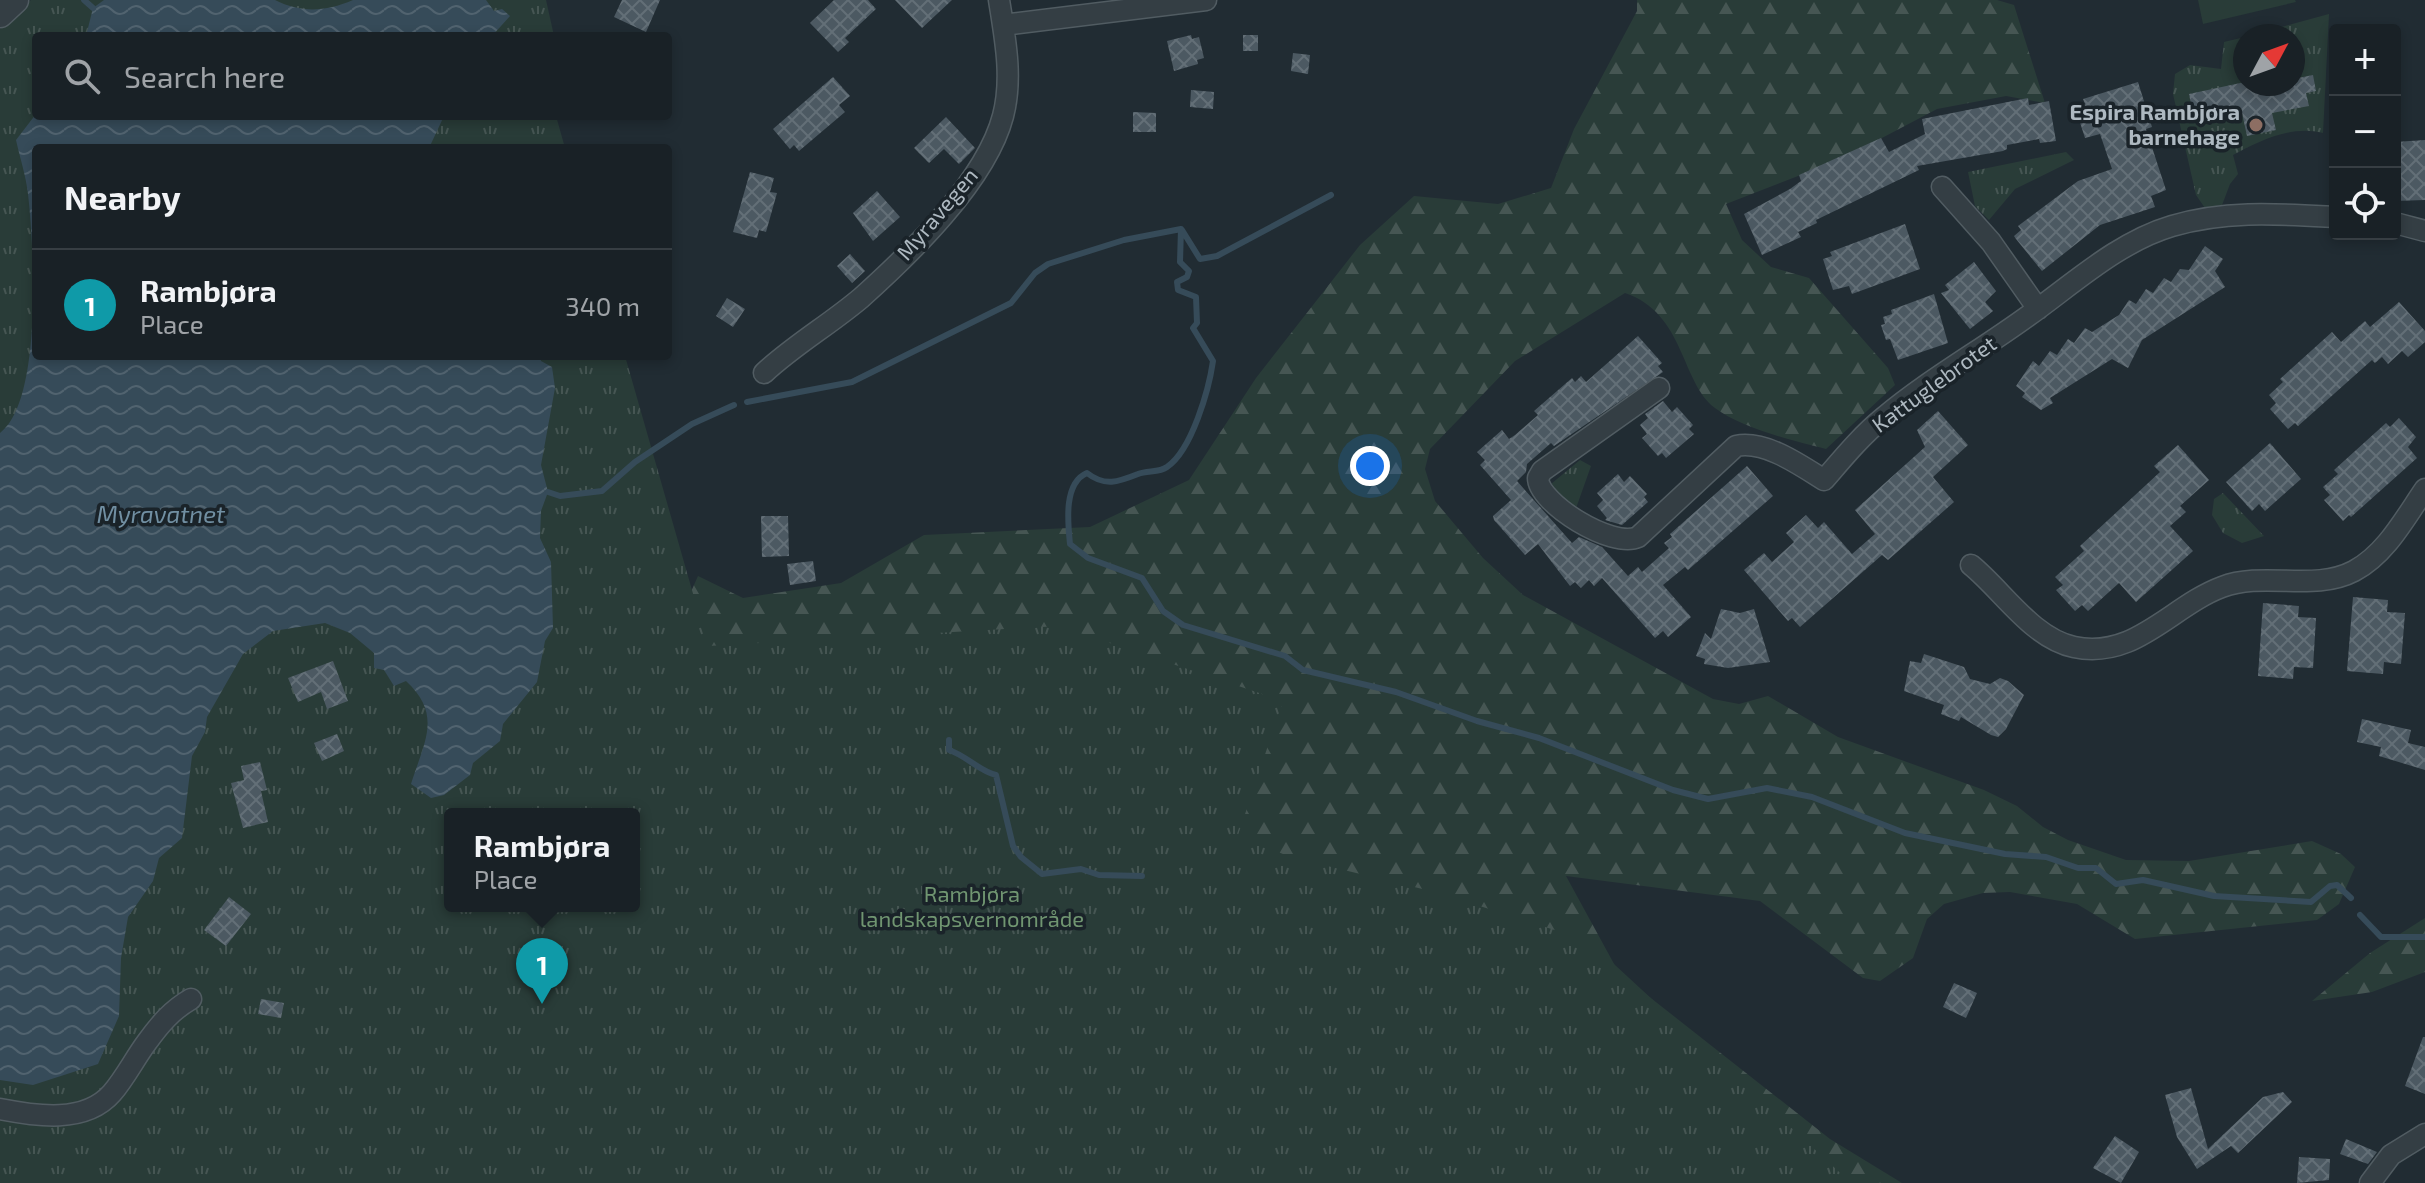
<!DOCTYPE html>
<html lang="en">
<head>
<meta charset="utf-8">
<style>
	:root { --surface:#192126; --page:#262e32; --text:#f1f3f6; --muted:#9fa3a7; --line:#373e43; --accent:#88c0ed }
	body { margin:0; font-family:"Exo 2",sans-serif; background:var(--page); color:var(--text) }
	.controls { position:absolute; right:24px; top:24px; display:grid; overflow:hidden; border-radius:8px; box-shadow:0 4px 12px #0003 }
	.controls button { width:72px; height:72px; display:grid; place-items:center; padding:0; border:0; border-bottom:2px solid var(--line); background:var(--surface); color:var(--text); font:40px sans-serif }
	.compass { position:absolute; left:2233px; top:24px; width:72px; height:72px; border-radius:50%; background:var(--surface); box-shadow:0 4px 12px #0003; rotate:49deg }
	.you { position:absolute; left:1370px; top:466px; width:28px; height:28px; margin:-20px; border:6px solid #fff; border-radius:50%; background:#1a73e8; box-shadow:0 0 0 12px #1a73e833 }
	.badge { display:grid; place-items:center; width:52px; height:52px; border-radius:50%; background:var(--accent); color:#fff; font-size:26px; font-weight:700 }
	.pin { position:absolute; translate:-50% -66px; filter:drop-shadow(0 2px 4px #0008) }
	.pin::after { content:''; position:absolute; top:42px; width:28px; height:24px; background:inherit; clip-path:polygon(0 0,100% 0,50% 100%) }
	.popup { position:absolute; left:444px; top:808px; width:196px; height:104px; box-sizing:border-box; display:grid; place-content:center; border-radius:8px; background:var(--surface); filter:drop-shadow(0 2px 6px #0005); font-size:26px; white-space:nowrap; color:var(--muted) }
	.popup b { font-size:30px; color:var(--text) }
	.popup::after { content:''; position:absolute; left:50%; top:100%; margin-left:-16px; border:16px solid transparent; border-top-color:var(--surface) }
	.list { margin:0; padding:0; list-style:none }
	h2 { display:flex; justify-content:space-between; align-items:center; height:104px; margin:0; padding:0 32px; font-size:34px }
	h2 small { font-size:26px; font-weight:400; color:var(--muted) }
	.list li { display:grid; grid-template-columns:52px 1fr auto; gap:24px; align-items:center; box-sizing:border-box; height:112px; padding:0 32px; border-top:2px solid var(--line) }
	.list b { display:block; font-size:30px; white-space:nowrap }
	.list p { margin:0; font-size:26px; white-space:nowrap; color:var(--muted) }
	.list em { font-size:26px; font-style:normal; color:var(--muted) }
	.icon { flex:none; width:44px; height:44px; fill:none; stroke:currentColor; stroke-width:2; stroke-linecap:round; stroke-linejoin:round }
	.map { position:relative; flex:none; width:2425px; height:1183px; overflow:hidden }
	.search { position:absolute; background:var(--surface); box-shadow:0 4px 12px #0003; left:32px; top:32px; width:640px; height:88px; display:flex; align-items:center; gap:20px; box-sizing:border-box; padding:0 28px; border-radius:8px; color:var(--muted); font-size:30px }
	.panel { position:absolute; background:var(--surface); box-shadow:0 4px 12px #0003; left:32px; top:144px; width:640px; height:216px; border-radius:8px }
	.map>svg:first-child { display:block }
</style>
</head>
<body>
<div class="map">
<svg width="2425" height="1183" viewBox="0 0 2425 1183">
	<defs>
		<pattern id="forest-firs" width="22" height="20" patternUnits="userSpaceOnUse" patternTransform="scale(2)"><rect width="22" height="20" fill="#293c38"/><path d="M5 1l3.5 6h-7zM16 11l3.5 6h-7z" fill="#465653"/></pattern>
		<pattern id="park-tufts" width="24" height="20" patternUnits="userSpaceOnUse" patternTransform="scale(2)"><rect width="24" height="20" fill="#293c38"/><path d="M3 7l-1-3M5 7V3M7 7l1-3M15 17l-1-3M17 17v-4M19 17l1-3" fill="none" stroke="#465653"/></pattern>
		<pattern id="water-waves" width="16" height="10" patternUnits="userSpaceOnUse" patternTransform="scale(2)"><rect width="16" height="10" fill="#364b59"/><path d="M0 5q4-4 8 0t8 0" fill="none" stroke="#51636f"/></pattern>
		<pattern id="building-cross-hatch" width="8" height="8" patternUnits="userSpaceOnUse" patternTransform="scale(2)"><rect width="8" height="8" fill="#4c5962"/><path d="M0 0l8 8M0 8l8-8" fill="none" stroke="#636f77"/></pattern>
	</defs>
	<rect width="100%" height="100%" fill="#212c33"/>
	<path fill="url(#forest-firs)" d="M1637,0H1997L2014,5L2045,103L2006,96L1937,109L1842,159L1726,204L1742,240L1771,267L1809,278L1888,368L1895,385L1826,449C1794,441 1741,428 1715,408C1681,383 1685,313 1625,293L1515,361L1430,449L1425,469L1435,501L1483,558L1523,595L1713,699L1739,704L1768,696L1838,737L1984,790L2017,806L2043,827L2068,840L2126,860L2189,861L2312,841L2341,854L2355,867L2339,904L2317,920L2135,939L2077,904L2010,892L1983,893L1944,904L1927,919L1913,958L1880,981L1863,978L1760,901L1566,876L1619,973L1830,1139L1902,1183H0V1080L450,906H634L637,713L698,576L743,598L841,583L924,535L1090,527L1189,480L1256,378L1360,245L1414,196L1498,204L1551,188L1574,129L1637,11Z
		M2425,918V972L2372,992L2312,1001L2370,953Z"/>
	<path fill="url(#park-tufts)" fill-rule="evenodd" d="M31,0H546L554,36H36V116H556L565,148H36V356H625L708,646L1059,626L1283,701L1238,835L1290,857L1439,893L1589,941L1851,1183H0V29ZM450,814H634V906H450Z
		M2329,14L2323,133C2292,125 2261,140 2233,155L2238,174L2230,184L2222,205L2205,208L2196,195L2173,94L2175,74L2190,65L2221,69L2224,42L2245,37V84H2293V36H2248Z
		M2066,152L2074,160L2015,189L1989,220L1975,206L1968,172Z
		M1580,460L1591,466L1575,511L1551,484Z
		M2223,493L2264,536L2242,543L2223,533L2212,515L2214,499Z"/>
	<path fill="#293c38" d="M2198,0H2295L2296,2L2203,24Z"/>
	<path fill="url(#water-waves)" d="M104,0H275C301,13 325,12 353,0H486L494,11L502,9L510,16L492,36H86L93,8Z
		M36,114L444,116L429,148H36V356H540L541,361L552,367L555,388L541,465L548,492L541,511L540,538L551,562L553,628L545,641L537,682L503,724L500,741L473,763L470,775L444,795L431,798L411,784C424,742 443,715 406,681L394,686L384,670L374,668V653L350,633L325,623L273,631L243,654L207,717L205,732L192,756L182,838L159,858L153,881L128,917L121,958L119,1016L98,1064L33,1085L0,1080V433C43,401 34,246 28,194C26,176 20,158 16,140Z"/>
	<g fill="none" stroke-linecap="round" stroke-linejoin="round">
		<path stroke="#364b59" stroke-width="6" d="M84,0L93,8
			M1182,230L1200,259L1217,256L1331,195
			M747,402L852,382L1011,303L1035,273L1048,264L1124,240L1181,229L1180,262L1189,271L1187,277L1177,282L1178,290L1196,297L1197,323L1193,328L1213,361C1209,389 1192,450 1167,467C1159,473 1147,470 1138,474C1118,482 1105,487 1087,473C1063,483 1068,524 1070,544L1088,558L1142,578L1163,611L1183,625L1285,656L1303,670L1396,692L1477,721L1539,738L1673,790L1708,799L1767,788L1812,797L1905,833L2005,854L2046,857L2078,868H2096L2116,884L2143,880L2214,896L2311,902L2330,886L2337,885L2351,898
			M548,492L560,496L602,491L635,462L692,424L734,405
			M949,740V750C967,756 979,771 996,775L1013,846L1021,857L1042,874L1081,869L1099,875L1142,876
			M2360,915L2381,937H2425"/>
	</g>
	<path fill="url(#building-cross-hatch)" d="M622,0H660L646,32L614,17Z
		M834,0H868L876,9L845,38L849,42L838,52L810,23Z
		M895,0H952L922,28Z
		M1191,35L1192,39L1199,37L1204,58L1197,60L1198,64L1174,71L1167,41Z
		M1243,35H1258V51H1243Z
		M1293,53L1310,55L1308,74L1291,71Z
		M2313,75L2316,91L2306,93L2309,106L2272,113L2276,130L2247,136L2242,113L2205,121L2203,107L2192,109L2189,94L2245,82L2293,84V79Z
		M833,77L850,96L839,105L845,112L799,151L794,145L790,149L773,129Z
		M2138,82L2152,127L2146,129L2166,190L2151,196L2155,207L2100,225L2042,271L2016,239L2014,236L2021,230L2018,226L2078,181L2112,169L2100,134L2085,138L2075,107L2085,104L2083,99Z
		M1191,90L1214,92L1213,109L1190,107Z
		M2028,98L2029,105L2049,101L2056,141L2040,143L2039,139L2007,145V149L2003,151L1917,166L1919,170L1816,220L1817,223L1798,232L1801,237L1762,255L1744,214L1790,189L1801,181L1799,175L1881,138L1889,152L1925,134L1922,119Z
		M1133,112L1156,113V132H1133Z
		M946,117L975,148L959,164L944,149L929,163L914,148Z
		M2425,140V200L2395,201V142Z
		M750,172L774,178L770,192L777,193L766,232L759,230L757,238L733,232Z
		M877,191L900,217L873,241L853,213Z
		M1905,224L1920,269L1852,294L1849,286L1833,290L1823,259L1832,256L1830,252Z
		M2205,246L2223,259L2215,271L2225,287L2142,340L2128,368L2112,359L2050,398L2053,403L2041,410L2022,397L2025,393L2016,386L2033,361L2039,366L2050,351L2057,355L2068,339L2074,343L2085,328L2092,332L2119,315L2129,300L2136,304L2146,289L2153,293L2164,278L2171,282L2180,269L2189,270Z
		M850,254L865,271L852,283L837,266Z
		M1974,262L1996,291L1985,302L1993,311L1970,329L1941,293L1949,290L1945,285Z
		M1934,294L1948,343L1898,360L1890,339L1886,340L1881,325L1885,324L1883,317L1892,314L1891,310Z
		M727,298L745,309L733,327L716,316Z
		M2399,302L2425,331V342L2408,357L2402,351L2388,364L2382,357L2375,363L2372,360L2298,426L2295,423L2288,429L2270,409L2276,403L2269,395L2283,382L2280,379L2332,332L2341,342L2365,321L2370,327Z
		M1638,336L1662,363L1658,366L1663,372L1554,446L1551,443L1527,464L1526,472L1517,481L1572,543L1579,537L1602,547L1628,576L1638,567L1642,572L1669,548L1664,543L1672,537L1670,534L1747,466L1773,496L1688,570L1685,567L1663,585L1691,617L1668,637L1663,631L1655,638L1602,578L1594,586L1589,580L1581,588L1575,582L1570,586L1538,544L1525,555L1494,520L1493,516L1511,500L1480,465L1485,460L1477,452L1502,430L1509,439L1515,435L1538,415L1534,411L1572,378L1575,382L1581,376L1586,382Z
		M1663,401L1672,412L1677,407L1693,425L1689,429L1694,434L1666,458L1662,453L1658,456L1642,438L1647,434L1640,425L1648,418L1645,414Z
		M1938,411L1968,445L1933,477L1954,502L1888,560L1882,555L1800,627L1792,618L1788,621L1744,570L1764,553L1772,562L1794,542L1786,533L1806,515L1818,528L1824,522L1852,554L1875,534L1855,510L1925,447L1917,430Z
		M2399,418L2416,437L2408,447L2417,458L2351,517L2349,515L2343,521L2324,500L2330,495L2323,487L2338,474L2334,470L2386,423L2390,427Z
		M2270,443L2301,479L2265,511L2259,504L2252,511L2226,482Z
		M2178,445L2209,480L2180,506L2186,512L2170,526L2193,551L2136,602L2119,583L2088,611L2082,605L2075,611L2056,590L2063,585L2055,577L2084,551L2080,546L2160,472L2154,466Z
		M1618,474L1624,482L1630,476L1647,494L1644,497L1648,502L1622,525L1605,520L1607,518L1597,506L1603,500L1597,493Z
		M761,516H788L789,556L762,557Z
		M813,561L816,581L790,585L787,564Z
		M2353,597L2388,600L2387,612L2405,613L2401,664L2384,662L2383,674L2347,671Z
		M2263,603L2299,606L2298,617L2316,618L2313,668L2294,667L2293,679L2258,676Z
		M1721,609L1740,613L1754,609L1770,662L1728,668L1704,664L1705,659L1696,656L1705,633L1711,639Z
		M1924,654L1964,667L1970,679L1990,684L2000,678L2008,681L2024,695L2006,729L1998,737L1991,735L1961,717L1959,721L1941,714L1944,705L1904,691L1910,661L1921,663Z
		M333,661L348,701L327,709L321,692L298,702L288,678Z
		M2362,719L2411,730L2408,743L2425,747V770L2379,756L2381,747L2357,742Z
		M337,734L344,751L322,761L314,743Z
		M260,762L267,790L261,791L268,822L243,828L231,783L244,780L241,766Z
		M229,897L251,914L226,946L204,930Z
		M1954,983L1977,993L1966,1018L1943,1007Z
		M261,999L284,1003L281,1018L258,1014Z
		M2423,1037H2425V1094L2405,1086Z
		M2191,1088L2208,1149L2263,1097L2283,1092L2292,1102L2238,1153L2231,1146L2197,1169L2177,1137L2165,1095Z
		M2115,1136L2139,1152L2121,1183L2093,1168Z
		M2346,1139L2377,1152L2368,1164L2340,1154Z
		M2299,1157L2330,1159L2329,1180L2297,1183Z"/>
	<g fill="none" stroke-linecap="round" stroke-linejoin="round">
		<defs>
			<path id="minor" d="M1003,25L1206,0
				M1942,187L1991,242L2038,309
				M2395,223L2425,231
				M764,373C794,345 829,325 861,298C910,254 986,181 1003,116C1013,78 1005,38 999,0
				M1659,388L1542,471L1538,478C1538,503 1612,549 1638,537L1736,446C1765,440 1800,465 1824,480C1843,458 1861,436 1883,418C1928,380 1980,351 2028,316C2073,284 2118,242 2172,226C2226,210 2279,214 2335,217
				M1971,565C2003,591 2032,638 2074,647C2135,660 2171,606 2222,587C2264,571 2314,592 2354,571C2386,554 2405,518 2425,489
				M0,1109C36,1116 85,1124 112,1093C125,1078 135,1058 147,1042C160,1024 172,1010 191,999
				M2370,1183L2391,1155L2425,1134"/>
			<path id="tertiary" d="M0,14L15,0"/>
		</defs>
		<use href="#minor" stroke="#515c62" stroke-width="23"/>
		<use href="#tertiary" stroke="#515c62" stroke-width="29"/>
		<use href="#minor" stroke="#343e44" stroke-width="20"/>
		<use href="#tertiary" stroke="#343e44" stroke-width="26"/>
	</g>
	<circle fill="#8d6e63" stroke="#1a2329" stroke-width="3" cx="2256" cy="125" r="8"/>
	<g text-anchor="middle" stroke-width="7" stroke-linejoin="round" paint-order="stroke">
		<g font-size="22" font-weight="bold" fill="#aeb9c1" stroke="#1a2329" text-anchor="end">
			<text x="2240" y="120">Espira Rambjøra<tspan x="2240" dy="25">barnehage</tspan></text>
		</g>
		<g font-size="22" fill="#aeb9c1" stroke="#1a2329">
			<text transform="translate(937 214) rotate(-50)" y="8">Myravegen</text>
			<text transform="translate(1934 384) rotate(-36)" y="8">Kattuglebrotet</text>
		</g>
		<g font-size="22" fill="#709571" stroke="#1a2329">
			<text x="972" y="902">Rambjøra<tspan x="972" dy="25">landskapsvernområde</tspan></text>
		</g>
		<g font-size="24" font-style="italic" fill="#718fa2" stroke="#1a2329">
			<text x="161" y="523">Myravatnet</text>
		</g>
	</g>
</svg>
<div class="controls">
<button>+</button>
<button>−</button>
<button><svg class="icon" aria-label="locate" viewBox="0 0 24 24"><circle cx="12" cy="12" r="6"/><path d="M12 2v4M12 18v4M2 12h4M18 12h4"/></svg></button>
</div>
<svg class="compass" viewBox="-18 -18 36 36"><path d="M0-13l5 13h-10z" fill="#e53935"/><path d="M0 13l5-13h-10z" fill="#9fa3a7"/></svg>
<div class="you"></div>
<div class="pin badge" style="left:542px;top:1004px;background:#0f9aa8">1</div>
<div class="popup"><b>Rambjøra</b>Place</div>
<div class="search"><svg class="icon" aria-label="search" viewBox="0 0 24 24"><circle cx="10" cy="10" r="6"/><path d="M15 15l6 6"/></svg>Search here</div>
<section class="panel">
<h2>Nearby<small></small></h2>
<ul class="list">
<li><span class="badge" style="background:#0f9aa8">1</span><div><b>Rambjøra</b><p>Place</p></div><em>340 m</em></li>
</ul>
</section>
</div>
</body>
</html>
